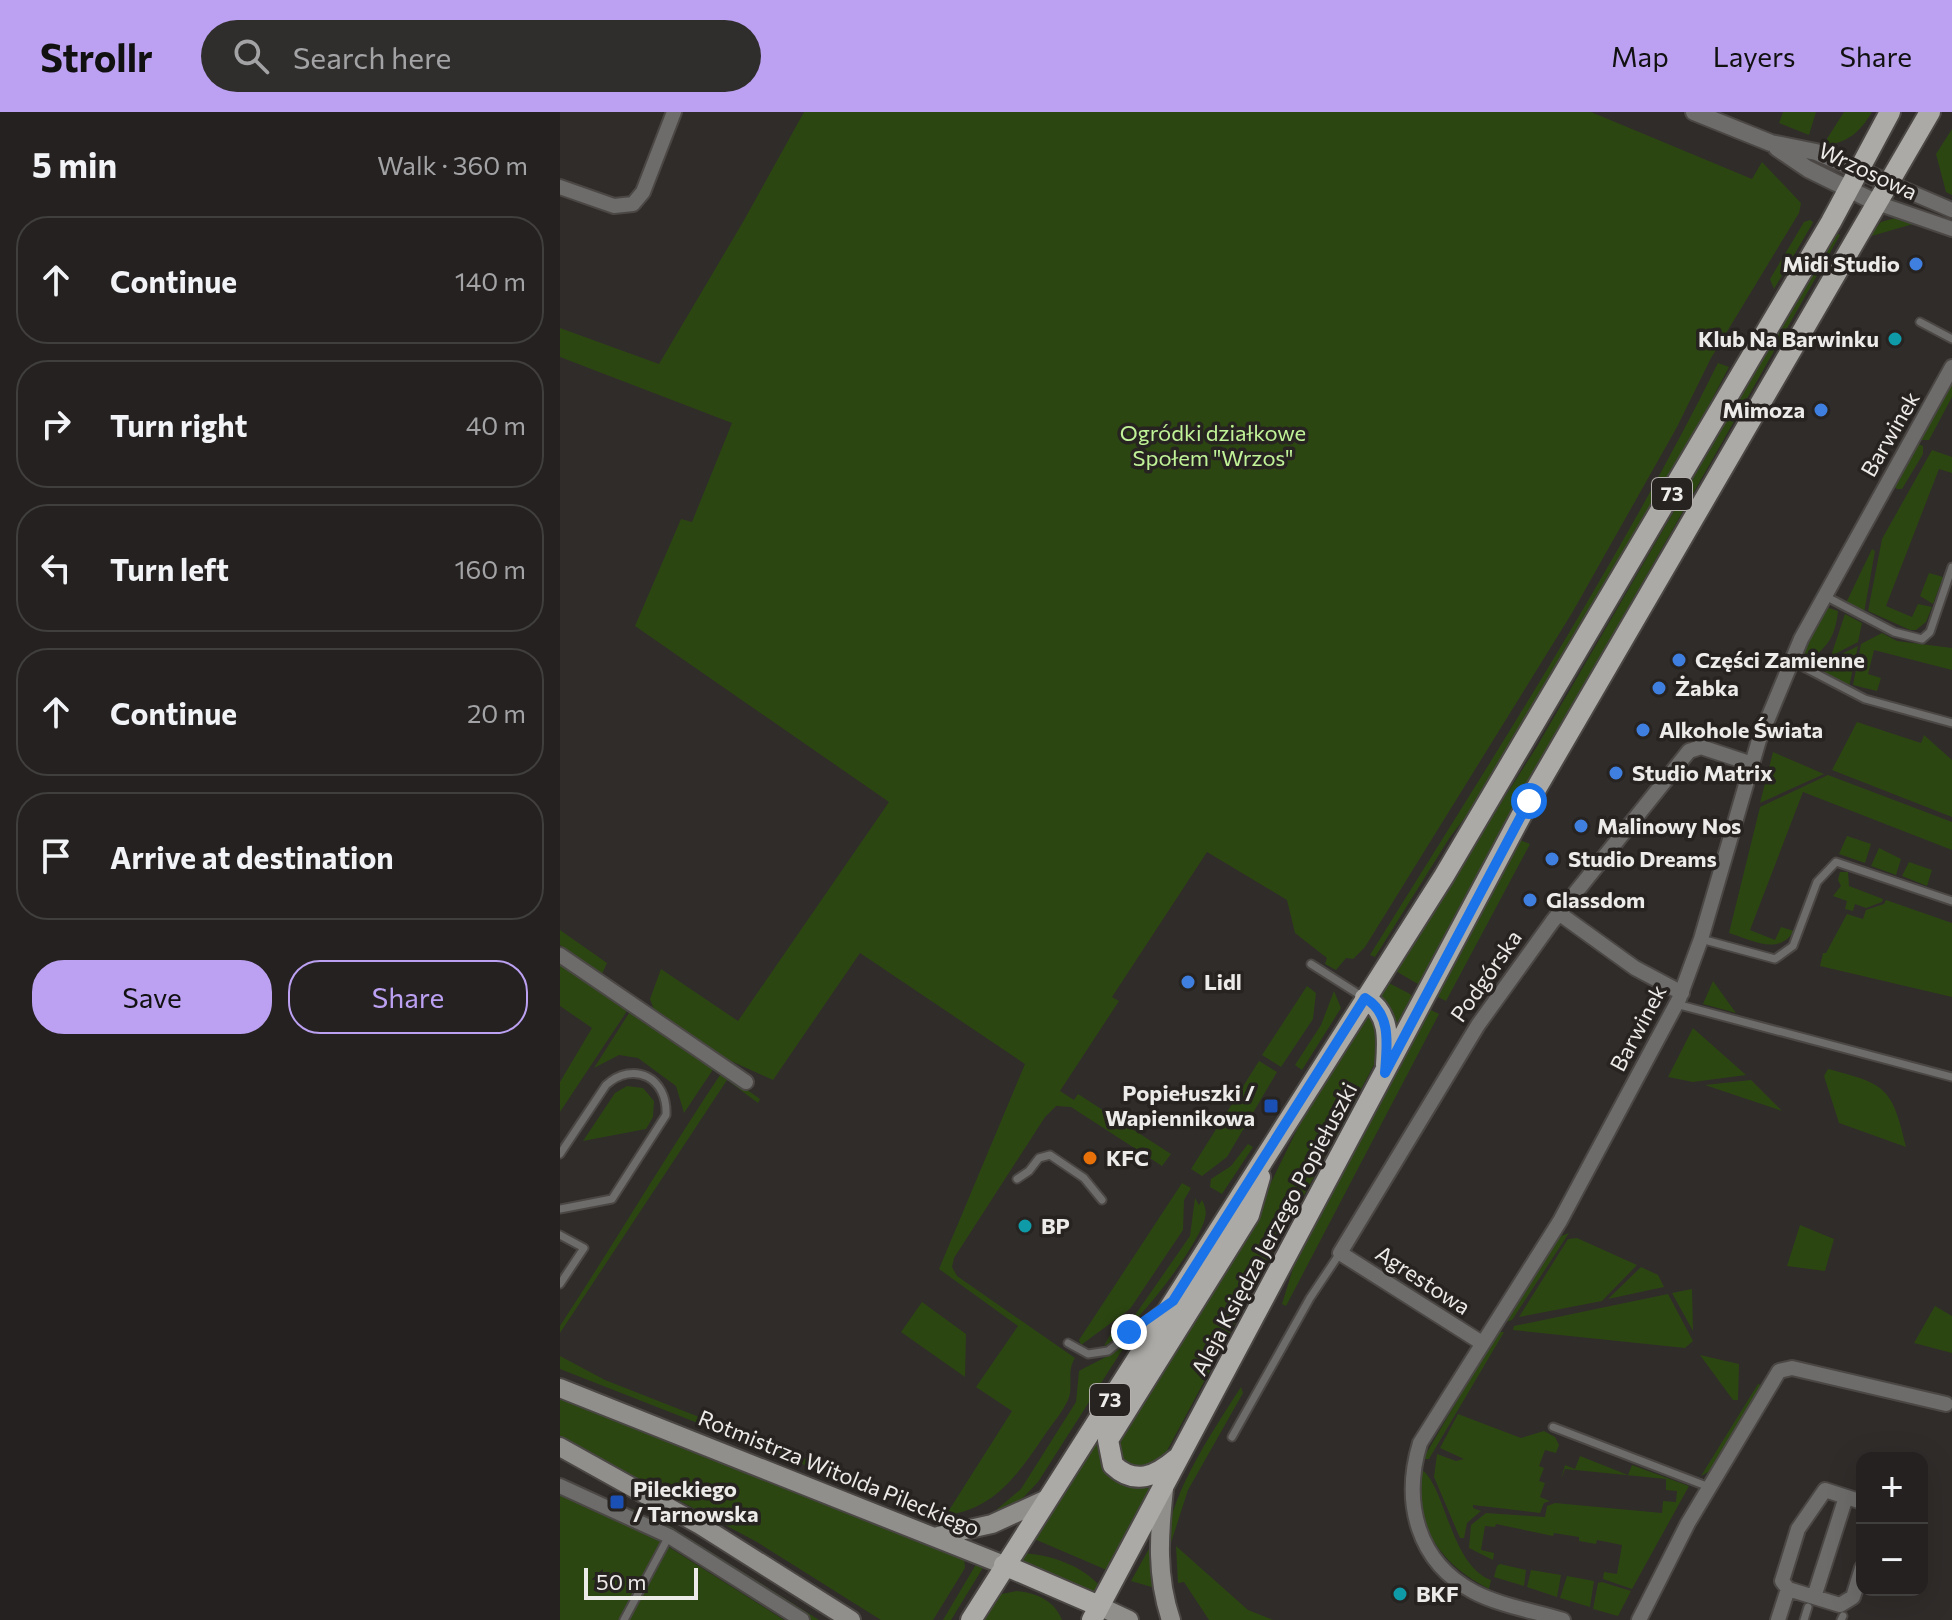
<!DOCTYPE html>
<html lang="en">
<head>
<meta charset="utf-8">
<style>
	:root { --surface:#242120; --page:#302e2d; --text:#f1f3f6; --muted:#a3a3a5; --line:#413e3e; --accent:#bca0f2 }
	body { margin:0; font-family:Commissioner,sans-serif; background:var(--page); color:var(--text) }
	.controls { position:absolute; right:24px; bottom:24px; display:grid; overflow:hidden; border-radius:16px; box-shadow:0 8px 32px #0002 }
	.controls button { width:72px; height:72px; display:grid; place-items:center; padding:0; border:0; border-bottom:2px solid var(--line); background:var(--surface); color:var(--text); font:40px sans-serif }
	.scale { position:absolute; left:24px; bottom:20px; width:114px; box-sizing:border-box; padding-left:8px; border:4px solid #edebe9; border-top:0; font-size:22px; line-height:28px; white-space:nowrap; color:#edebe9; -webkit-text-stroke:6px #272321; paint-order:stroke }
	.stop { position:absolute; width:24px; height:24px; margin:-18px; border:6px solid #1a73e8; border-radius:50%; background:#fff }
	.stop.end { background:#1a73e8; border-color:#fff; box-shadow:0 2px 8px #0008 }
	.list { margin:0; padding:0; list-style:none }
	h2 { display:flex; justify-content:space-between; align-items:center; height:104px; margin:0; padding:0 32px; font-size:34px }
	h2 small { font-size:26px; font-weight:400; color:var(--muted) }
	.list li { display:grid; grid-template-columns:52px 1fr auto; gap:24px; align-items:center; box-sizing:border-box; height:128px; margin:0 16px 16px; padding:0 16px; border:2px solid var(--line); border-radius:32px }
	.list b { display:block; font-size:30px; white-space:nowrap }
	.list em { font-size:26px; font-style:normal; color:var(--muted) }
	.actions { display:flex; gap:16px; padding:24px 32px }
	.actions a { flex:1; padding:18px 0; border:2px solid var(--accent); border-radius:32px; text-align:center; font-size:28px; color:var(--accent) }
	.actions .main { background:var(--accent); color:#111 }
	.icon { flex:none; width:44px; height:44px; fill:none; stroke:currentColor; stroke-width:2; stroke-linecap:round; stroke-linejoin:round }
	.map { position:relative; flex:none; width:1392px; height:1508px; overflow:hidden }
	header { display:flex; align-items:center; gap:48px; box-sizing:border-box; height:112px; padding:0 40px; background:var(--accent); color:#111 }
	header strong { font-size:38px }
	nav { display:flex; gap:44px; margin-inline-start:auto; font-size:28px }
	.search { width:560px; height:72px; background:var(--page); display:flex; align-items:center; gap:20px; box-sizing:border-box; padding:0 28px; border-radius:44px; color:var(--muted); font-size:30px }
	main { display:flex }
	aside { flex:1; background:var(--surface) }
	.map>svg:first-child { display:block }
</style>
</head>
<body>
<header>
<strong>Strollr</strong>
<div class="search"><svg class="icon" aria-label="search" viewBox="0 0 24 24"><circle cx="10" cy="10" r="6"/><path d="M15 15l6 6"/></svg>Search here</div>
<nav><a>Map</a><a>Layers</a><a>Share</a></nav>
</header>
<main>
<aside>
<h2>5 min<small>Walk · 360 m</small></h2>
<ul class="list">
<li><svg class="icon" aria-label="ahead" viewBox="0 0 24 24"><path d="M12 20V5M6 11l6-6 6 6"/></svg><div><b>Continue</b></div><em>140 m</em></li>
<li><svg class="icon" aria-label="right" viewBox="0 0 24 24"><path d="M7 20v-9h11M14 6l5 5-5 5"/></svg><div><b>Turn right</b></div><em>40 m</em></li>
<li><svg class="icon" aria-label="left" viewBox="0 0 24 24"><path d="M17 20v-9H6M10 6l-5 5 5 5"/></svg><div><b>Turn left</b></div><em>160 m</em></li>
<li><svg class="icon" aria-label="ahead" viewBox="0 0 24 24"><path d="M12 20V5M6 11l6-6 6 6"/></svg><div><b>Continue</b></div><em>20 m</em></li>
<li><svg class="icon" aria-label="arrive" viewBox="0 0 24 24"><path d="M6 21V4h12l-3 4 3 4H6"/></svg><div><b>Arrive at destination</b></div></li>
</ul>
<div class="actions"><a class="main">Save</a><a>Share</a></div>
</aside>
<div class="map">
<svg width="1392" height="1508" viewBox="0 0 1392 1508">
	<rect width="100%" height="100%" fill="#302c2a"/>
	<path fill="#2c4612" d="M244,0H1031L1192,67L1202,50L1241,91L1239,101L1151,246L1117,315L1012,501L805,835L793,847L786,846L776,858L765,852L767,846L735,821L727,788L647,740L552,885L559,889L500,979L514,988L518,982L611,1042L602,1054L511,995L496,994L485,1005L394,1146L392,1155L397,1164L515,1246C506,1260 514,1274 508,1288C502,1301 492,1312 484,1324C459,1361 434,1398 386,1403L452,1299L416,1275L458,1214L379,1157L465,952L300,841L213,968L160,944L94,898L90,887L101,857L178,909L329,690L75,514L121,407L132,410L172,311L0,245V216L99,252L183,110Z
		M1223,0H1256L1249,23L1219,11Z
		M1284,0H1312C1300,20 1287,32 1263,33Z
		M1392,17V83L1386,80L1376,42Z
		M1339,105L1354,109L1353,112L1308,125L1321,110Z
		M1250,108L1253,110L1251,114L1214,177L1210,167L1244,110Z
		M1276,121L1280,123L985,642L863,875L834,858L976,636Z
		M1158,251L1169,255L1100,386L927,677L890,725L815,845L810,843C931,648 1056,456 1158,251Z
		M1392,271V285L1369,328H1361Z
		M1358,332L1363,334V342L1342,377H1337L1333,373Z
		M1372,338L1392,345V361L1379,357L1326,494L1352,505L1358,492L1372,495L1366,510L1356,518H1350L1308,499L1322,427Z
		M1312,437L1315,439L1304,501L1286,491Z
		M1369,461L1383,465L1373,492L1360,484Z
		M1269,496L1278,499C1275,528 1266,536 1245,551L1240,541L1263,497Z
		M1285,502L1302,511L1298,530L1271,544Z
		M1322,521L1337,529L1392,536V558L1314,538L1308,562L1321,566L1317,579L1293,573L1301,532Z
		M1298,534L1289,575L1253,556Z
		M1297,610L1361,631L1364,623L1392,648V705L1272,658Z
		M1213,640L1264,662L1200,691Z
		M1268,663L1392,710V738L1243,680L1190,818L1215,828L1221,815L1234,819C1218,844 1192,828 1169,821L1200,695Z
		M1287,724L1311,732L1305,751L1279,742Z
		M960,728L970,732L886,889L876,884Z
		M1319,736L1341,747L1336,763L1311,754Z
		M1349,750L1372,758L1367,774L1342,764Z
		M1280,760H1288L1289,774L1323,787L1322,790L1306,796L1295,792L1293,799L1285,797L1287,789L1273,784L1281,774L1278,768Z
		M1326,788L1392,811V885L1260,854L1263,841H1266L1287,802L1303,807L1306,798L1324,792Z
		M0,818L47,851L42,862L0,833Z
		M0,850L67,899L0,1000V970L32,916L0,894Z
		M1153,869L1176,901L1143,892Z
		M827,870L850,882L855,889L838,922L818,885Z
		M747,874L756,881L753,907L721,955L702,943Z
		M774,879L781,896L742,958L735,953L761,913Z
		M869,897L879,902L726,1194L722,1192L734,1153Z
		M71,898L154,956L124,1001L116,974L78,946L59,943L34,956Z
		M809,898L815,904L819,942L815,951L602,1348L583,1359L559,1349L555,1324L694,1105L758,975Z
		M1133,916L1186,963L1133,970L1108,965Z
		M699,949L717,960L667,1045L642,1064L631,1057Z
		M1268,957C1326,972 1332,975 1346,1035L1279,1011L1264,964Z
		M162,960L200,987L198,991L167,968L0,1221V1214C55,1130 106,1044 162,960Z
		M1191,968L1222,999L1145,973Z
		M67,974L83,976L94,989L93,1005L86,1017L23,1029L55,981Z
		M688,1032L693,1035L662,1082L650,1075L651,1067L671,1054Z
		M622,1071L631,1076L624,1088L623,1118L570,1197L521,1233L519,1228Z
		M635,1086L639,1093L642,1088C645,1094 647,1100 645,1106C639,1134 570,1224 544,1234L550,1223L573,1206L630,1124Z
		M680,1098L540,1335L597,1369L549,1459L472,1426Z
		M1240,1113L1274,1127L1265,1159L1227,1154Z
		M1009,1121L952,1208L942,1211L996,1126Z
		M1017,1126L1077,1153L1042,1189L959,1205L1008,1127Z
		M1081,1155L1098,1163L1104,1175L1048,1187Z
		M1132,1177L1133,1219L1112,1181Z
		M1108,1182L1133,1229L1125,1236L953,1218L954,1214Z
		M362,1190L406,1222L405,1265L341,1220Z
		M1375,1194L1392,1204V1241L1354,1231Z
		M937,1220H944L869,1347H863Z
		M566,1232L478,1370L461,1388L437,1405L435,1399L461,1377L516,1290L519,1259C535,1250 550,1244 566,1232Z
		M1140,1243L1179,1252L1178,1288H1173Z
		M0,1244L45,1268L299,1368L296,1373L0,1257Z
		M1198,1272L1201,1273L1155,1356L1141,1364Z
		M681,1275L683,1281L628,1378L608,1440L613,1471L608,1473C608,1454 606,1434 609,1416C616,1374 657,1312 681,1275Z
		M0,1286L404,1445L405,1456L373,1508H321L197,1430L0,1325Z
		M898,1302L961,1326L984,1319L995,1325L999,1333L996,1341L985,1338L979,1354L984,1356L979,1369L985,1371L980,1385L990,1389L984,1391L980,1401L913,1393V1396L921,1399L907,1411L904,1426H900L874,1365L877,1342L896,1349L904,1347L880,1336Z
		M1020,1344L1068,1363L1072,1353L1129,1374L1072,1477L1043,1467L1044,1460L1057,1462L1062,1433L1037,1428L1036,1432L1019,1429V1425L994,1421L993,1424L936,1412L935,1415L925,1414L921,1438L934,1441L933,1448L909,1436L911,1413L926,1401L985,1405L987,1394L995,1391L1102,1401L1103,1389L1116,1390L1117,1379L1106,1378V1367L1005,1357L1001,1367L1005,1353L1015,1357Z
		M861,1357C886,1374 890,1453 931,1468L929,1477C879,1451 854,1414 861,1357Z
		M0,1382L85,1420L224,1508H0Z
		M73,1397L95,1410L97,1406L259,1508H249L71,1401Z
		M616,1434L688,1498L713,1508H649L624,1470L618,1471Z
		M590,1435L595,1476L571,1469Z
		M463,1441C491,1443 521,1453 540,1474L534,1482L460,1449Z
		M418,1449L424,1454L391,1508H383Z
		M940,1452L966,1458L964,1474L934,1465L937,1454Z
		M971,1458L1001,1463L997,1485L967,1475Z
		M1007,1464L1034,1469L1030,1495L1000,1486Z
		M1042,1470L1071,1479L1058,1504L1033,1497L1038,1471Z
		M457,1479C477,1481 495,1489 502,1508H420L441,1482Z"/>
	<g fill="none" stroke-linecap="round" stroke-linejoin="round">
		<defs>
			<path id="service" d="M1360,210L1392,227
				M1265,484L1334,520L1362,527L1370,520L1392,455
				M1232,549L1305,587L1392,611
				M1141,827L1215,847L1233,834L1257,770L1276,750L1392,789
				M751,852L803,885
				M1116,892L1392,965
				M0,1042L46,973C74,948 108,966 106,1003L52,1087L0,1097
				M457,1067L469,1059L479,1046L490,1043L524,1066L542,1088
				M0,1123L24,1136L0,1172
				M508,1231L528,1242L548,1239L601,1197
				M993,1315L1149,1375
				M672,1325L750,1186L780,1141
				M64,1508L109,1424
				M1244,1508L1248,1495
				M1281,1508L1283,1504"/>
			<path id="minor" d="M1329,71L1392,98
				M0,75L54,94L73,92L83,80L114,0
				M1317,91L1392,117
				M1000,802L1075,856L1122,881
				M0,843L186,970
				M922,1231L780,1141L918,913L992,810L1129,639L1141,635L1192,652
				M0,1374L109,1424L242,1508
				M1302,1390L1265,1378L1238,1417L1222,1469L1228,1477L1280,1493L1293,1485L1302,1456
				M1254,1485L1286,1385
				M1003,1508C975,1499 941,1494 914,1480C857,1450 842,1390 860,1331L1000,1109L1119,887L1141,827L1199,628L1241,527L1392,255
				M1079,1508L1128,1411L1219,1259L1232,1256L1386,1292
				M1218,1508L1228,1477"/>
			<path id="tertiary" d="M1134,0L1211,31L1256,40L1329,71
				M1217,36L1248,57L1317,91"/>
			<path id="secondary" d="M0,1276L444,1453
				M0,1335L140,1413L291,1508
				M604,1377C599,1422 596,1464 611,1508
				M378,1424L432,1412L487,1387
				M539,1494L569,1508"/>
			<path id="primary" d="M805,886C830,901 828,927 826,953
				M616,1347C596,1364 575,1374 553,1353L548,1328L689,1103L700,1065
				M444,1453L539,1494
				M411,1508L884,764L1271,110L1330,0
				M532,1508L969,689L1370,0"/>
		</defs>
		<use href="#service" stroke="#4a4745" stroke-width="11"/>
		<use href="#minor" stroke="#4a4745" stroke-width="18"/>
		<use href="#tertiary" stroke="#4a4745" stroke-width="20"/>
		<use href="#secondary" stroke="#4a4745" stroke-width="22"/>
		<use href="#primary" stroke="#4a4745" stroke-width="24"/>
		<use href="#service" stroke="#6d6c6a" stroke-width="7"/>
		<use href="#minor" stroke="#6d6c6a" stroke-width="14"/>
		<use href="#tertiary" stroke="#6d6c6a" stroke-width="16"/>
		<use href="#secondary" stroke="#918f8c" stroke-width="18"/>
		<use href="#primary" stroke="#acaaa6" stroke-width="20"/>
	</g>
	<g fill="none" stroke-linecap="round" stroke-linejoin="round">
		<path stroke="#1a73e8" stroke-width="10" d="M569,1220L613,1189L805,886C832,902 827,933 825,961L969,689"/>
	</g>
	<g fill="#3f7fe0" stroke="#272321" stroke-width="3">
		<circle cx="1356" cy="152" r="8"/>
		<circle cx="1261" cy="298" r="8"/>
		<circle cx="1119" cy="548" r="8"/>
		<circle cx="1099" cy="576" r="8"/>
		<circle cx="1083" cy="618" r="8"/>
		<circle cx="1056" cy="661" r="8"/>
		<circle cx="1021" cy="714" r="8"/>
		<circle cx="992" cy="747" r="8"/>
		<circle cx="970" cy="788" r="8"/>
		<circle cx="628" cy="870" r="8"/>
	</g>
	<g fill="#0f9aa8" stroke="#272321" stroke-width="3">
		<circle cx="1335" cy="227" r="8"/>
		<circle cx="465" cy="1114" r="8"/>
		<circle cx="840" cy="1482" r="8"/>
	</g>
	<g fill="#1a4fb4" stroke="#272321" stroke-width="3">
		<rect x="703" y="986" width="16" height="16" rx="4"/>
		<rect x="49" y="1382" width="16" height="16" rx="4"/>
	</g>
	<circle fill="#e8710a" stroke="#272321" stroke-width="3" cx="530" cy="1046" r="8"/>
	<g text-anchor="middle" stroke-width="7" stroke-linejoin="round" paint-order="stroke">
		<g fill="#272321" stroke="#b2afad" stroke-width="2">
			<rect x="1092" y="366" width="40" height="32" rx="6"/>
			<rect x="530" y="1272" width="40" height="32" rx="6"/>
		</g>
		<g font-size="20" font-weight="bold" fill="#edebe9">
			<text x="1112" y="389">73</text>
			<text x="550" y="1295">73</text>
		</g>
		<g font-size="22" fill="#edebe9" stroke="#272321">
			<text transform="translate(1308 59) rotate(25)" y="8">Wrzosowa</text>
			<text transform="translate(1330 322) rotate(-60)" y="8">Barwinek</text>
			<text transform="translate(926 864) rotate(-55)" y="8">Podgórska</text>
			<text transform="translate(1078 916) rotate(-62)" y="8">Barwinek</text>
			<text transform="translate(714 1117) rotate(-62)" y="8">Aleja Księdza Jerzego Popiełuszki</text>
			<text transform="translate(863 1168) rotate(33)" y="8">Agrestowa</text>
			<text transform="translate(279 1361) rotate(22)" y="8">Rotmistrza Witolda Pileckiego</text>
		</g>
		<g font-size="22" font-weight="bold" fill="#edebe9" stroke="#272321" text-anchor="start">
			<text x="1340" y="160" text-anchor="end">Midi Studio</text>
			<text x="1319" y="235" text-anchor="end">Klub Na Barwinku</text>
			<text x="1245" y="306" text-anchor="end">Mimoza</text>
			<text x="1135" y="556">Części Zamienne</text>
			<text x="1115" y="584">Żabka</text>
			<text x="1099" y="626">Alkohole Świata</text>
			<text x="1072" y="669">Studio Matrix</text>
			<text x="1037" y="722">Malinowy Nos</text>
			<text x="1008" y="755">Studio Dreams</text>
			<text x="986" y="796">Glassdom</text>
			<text x="644" y="878">Lidl</text>
			<text x="695" y="989" text-anchor="end">Popiełuszki /<tspan x="695" dy="25">Wapiennikowa</tspan></text>
			<text x="546" y="1054">KFC</text>
			<text x="481" y="1122">BP</text>
			<text x="73" y="1385">Pileckiego<tspan x="73" dy="25">/ Tarnowska</tspan></text>
			<text x="856" y="1490">BKF</text>
		</g>
		<g font-size="22" fill="#c0f297" stroke="#272321">
			<text x="653" y="329">Ogródki działkowe<tspan x="653" dy="25">Społem "Wrzos"</tspan></text>
		</g>
	</g>
</svg>
<div class="controls">
<button>+</button>
<button>−</button>
</div>
<div class="scale">50 m</div>
<div class="stop" style="left:969px;top:689px"></div>
<div class="stop end" style="left:569px;top:1220px"></div>
</div>
</main>
</body>
</html>
